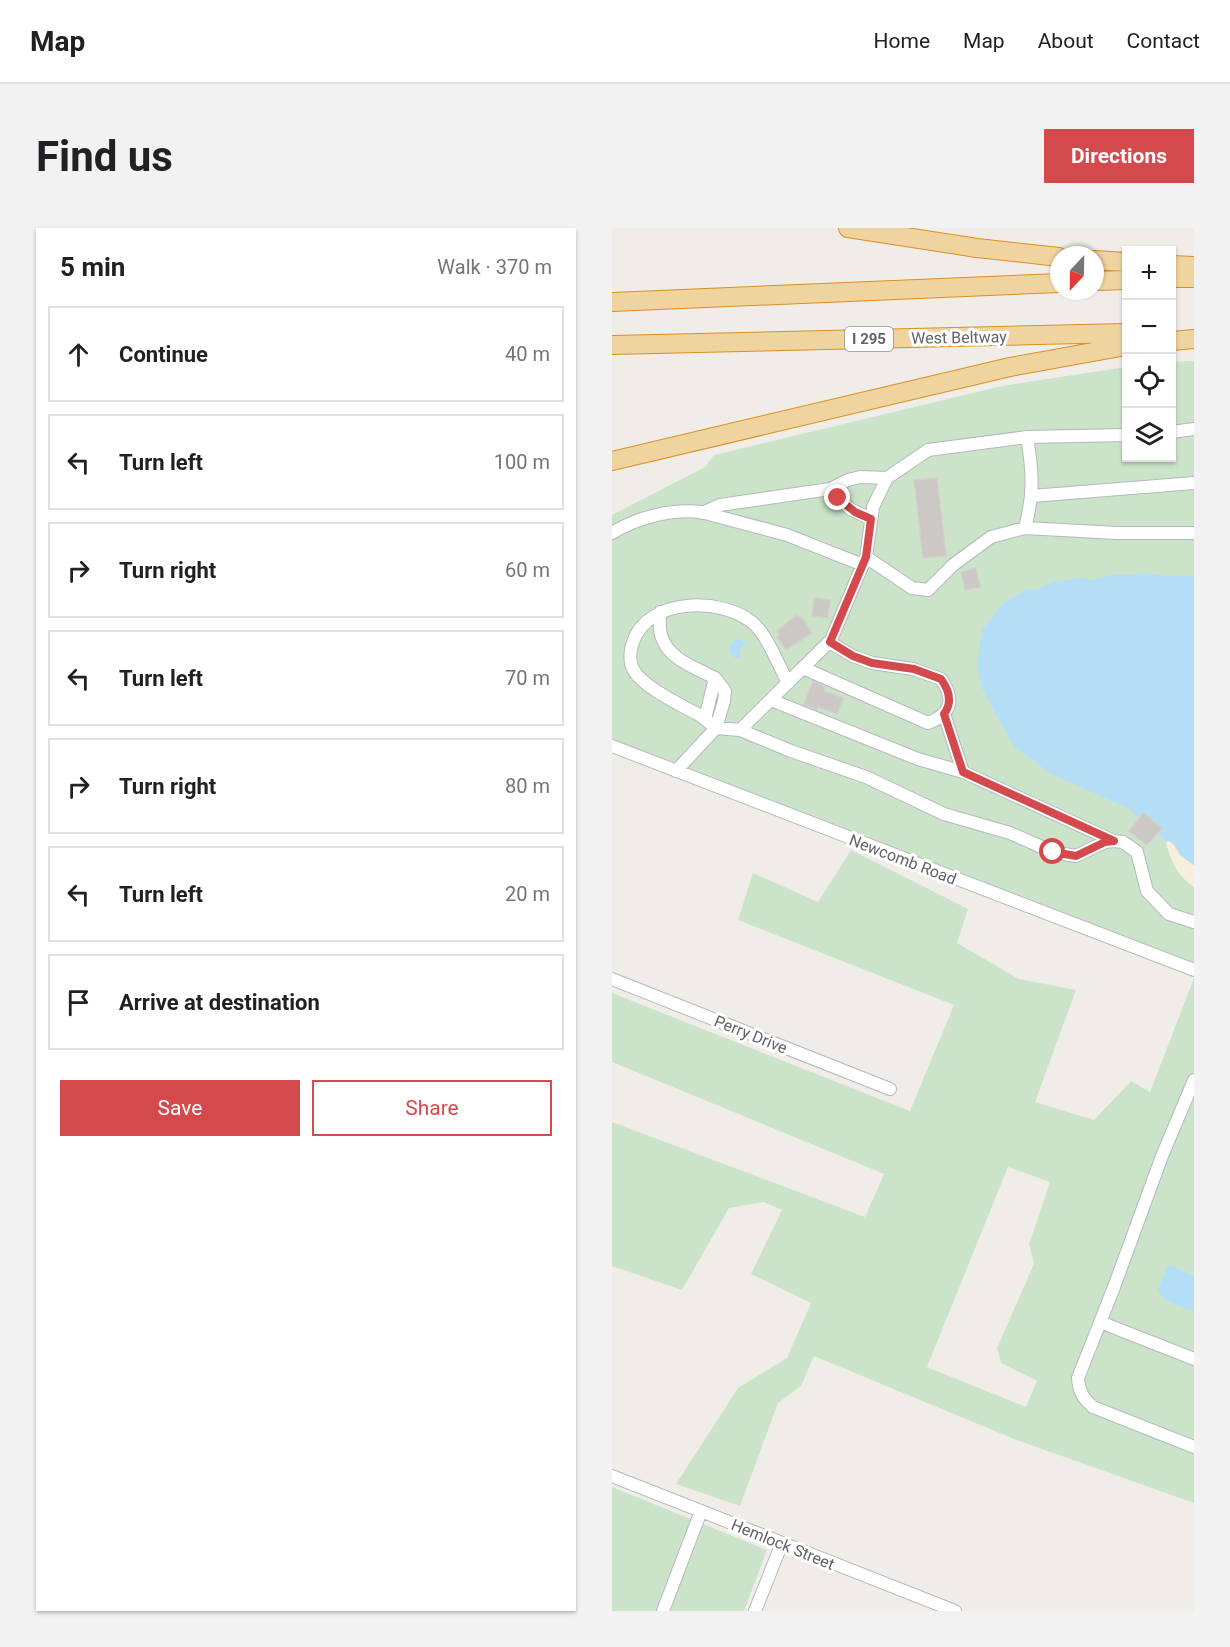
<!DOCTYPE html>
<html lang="en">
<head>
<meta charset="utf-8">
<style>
	:root { --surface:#fff; --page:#f2f2f2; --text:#202124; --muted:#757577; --line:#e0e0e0; --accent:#d44a4c }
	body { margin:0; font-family:Roboto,sans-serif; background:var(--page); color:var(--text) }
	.controls { position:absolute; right:18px; top:18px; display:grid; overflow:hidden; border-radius:0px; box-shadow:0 2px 4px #0004 }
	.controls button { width:54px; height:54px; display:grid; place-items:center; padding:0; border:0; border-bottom:2px solid var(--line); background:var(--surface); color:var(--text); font:30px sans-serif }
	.compass { position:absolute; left:438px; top:18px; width:54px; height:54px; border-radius:50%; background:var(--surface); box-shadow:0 2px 4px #0004; rotate:202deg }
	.stop { position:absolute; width:18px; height:18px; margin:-14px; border:4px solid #d44a4c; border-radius:50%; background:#fff }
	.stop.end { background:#d44a4c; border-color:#fff; box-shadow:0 2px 6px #0008 }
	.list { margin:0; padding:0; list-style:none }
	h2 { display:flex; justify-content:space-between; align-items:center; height:78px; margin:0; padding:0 24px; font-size:26px }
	h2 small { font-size:20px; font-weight:400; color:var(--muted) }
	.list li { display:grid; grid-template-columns:39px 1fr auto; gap:18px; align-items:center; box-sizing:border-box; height:96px; margin:0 12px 12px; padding:0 12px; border:2px solid var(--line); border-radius:0px }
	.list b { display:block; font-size:22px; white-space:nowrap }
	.list em { font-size:20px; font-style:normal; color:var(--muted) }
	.actions { display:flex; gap:12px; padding:18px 24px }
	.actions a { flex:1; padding:14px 0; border:2px solid var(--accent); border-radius:0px; text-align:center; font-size:21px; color:var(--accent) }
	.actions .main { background:var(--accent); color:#fff }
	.icon { flex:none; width:33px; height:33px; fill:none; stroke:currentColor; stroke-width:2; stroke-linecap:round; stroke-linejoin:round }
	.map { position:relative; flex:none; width:582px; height:1383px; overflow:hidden; border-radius:0px }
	header { display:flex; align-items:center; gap:36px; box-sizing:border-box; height:84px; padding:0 30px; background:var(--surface); border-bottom:2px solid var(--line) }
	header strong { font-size:28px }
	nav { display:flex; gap:33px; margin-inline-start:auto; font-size:21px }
	.intro { display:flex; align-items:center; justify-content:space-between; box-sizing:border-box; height:144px; padding:0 36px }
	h1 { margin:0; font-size:42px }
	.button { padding:15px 27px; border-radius:0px; background:var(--accent); color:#fff; font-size:21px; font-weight:700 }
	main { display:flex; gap:36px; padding:0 36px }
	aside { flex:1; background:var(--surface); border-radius:0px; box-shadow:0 2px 4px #0004 }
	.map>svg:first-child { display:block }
</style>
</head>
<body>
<header>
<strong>Map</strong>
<nav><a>Home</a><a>Map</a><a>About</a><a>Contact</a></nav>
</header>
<div class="intro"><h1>Find us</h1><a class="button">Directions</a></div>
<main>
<aside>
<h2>5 min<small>Walk · 370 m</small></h2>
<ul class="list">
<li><svg class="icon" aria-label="ahead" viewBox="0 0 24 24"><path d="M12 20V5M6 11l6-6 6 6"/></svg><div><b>Continue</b></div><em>40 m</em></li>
<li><svg class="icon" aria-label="left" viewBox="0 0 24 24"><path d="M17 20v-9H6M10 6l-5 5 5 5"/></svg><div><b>Turn left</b></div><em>100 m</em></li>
<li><svg class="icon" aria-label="right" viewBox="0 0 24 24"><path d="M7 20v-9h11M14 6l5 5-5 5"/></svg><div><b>Turn right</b></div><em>60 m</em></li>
<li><svg class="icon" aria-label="left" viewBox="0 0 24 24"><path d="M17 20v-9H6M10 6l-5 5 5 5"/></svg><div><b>Turn left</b></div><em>70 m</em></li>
<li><svg class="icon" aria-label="right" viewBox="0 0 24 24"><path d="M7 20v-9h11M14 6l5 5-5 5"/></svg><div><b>Turn right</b></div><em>80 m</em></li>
<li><svg class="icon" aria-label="left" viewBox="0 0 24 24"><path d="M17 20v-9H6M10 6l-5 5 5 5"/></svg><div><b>Turn left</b></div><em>20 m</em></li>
<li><svg class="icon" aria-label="arrive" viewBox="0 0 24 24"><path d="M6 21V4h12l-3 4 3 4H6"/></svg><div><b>Arrive at destination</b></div></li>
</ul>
<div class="actions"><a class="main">Save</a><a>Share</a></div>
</aside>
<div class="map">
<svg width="582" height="1383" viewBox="0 0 582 1383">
	<rect width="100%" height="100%" fill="#f0ede9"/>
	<path fill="#cbe4c9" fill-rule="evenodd" d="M582,133V736L0,511V287L93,239L102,227L390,158L514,139V230H560V134Z
		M239,622L356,681L345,715L407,751L464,762L423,874L482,892L519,853L538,864L582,750V1275L402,1211L202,1128L189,1158L166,1175L128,1278L64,1256L126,1160L175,1130L199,1075L139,1046L170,982L152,974L117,980L70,1062L0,1038V894L253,989L272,946L0,834V765L298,883L342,777L126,692L141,645L206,674ZM396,939L438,954L417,1016L422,1036L385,1120L389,1135L425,1153L414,1179L315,1139Z
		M0,1259L155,1322L132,1383H0Z"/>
	<path fill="#f7eedd" d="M557,613L563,617L569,628L582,637V659C566,649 558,632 554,614Z"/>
	<path fill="#b4def5" d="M533,345L555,348H582V637L569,628L562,617L557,613L554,614L517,581L438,545L403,519L390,498L370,460L365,436L370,402L391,375L416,361H426L440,354L470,350L482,352L502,346L517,347Z
		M124,411L130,412L133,415L128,422V430H124C115,426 116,416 124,411Z
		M556,1038H561L582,1048V1083C569,1078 550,1076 546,1061Z"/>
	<path fill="#cbc8c5" stroke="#d4cfc8" stroke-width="1.5" d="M325,250L334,328L311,330L302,252Z
		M364,340L368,359L353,362L349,344Z
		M202,370L218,372L216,390L200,388Z
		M185,387L187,390L189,388L200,405L174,422L165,409L168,407L165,403Z
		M201,453L213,459L212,463L231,470L225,486L206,479L205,482L192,476Z
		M531,585L550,600L535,617L517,603Z"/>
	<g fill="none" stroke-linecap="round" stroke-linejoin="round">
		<defs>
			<path id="minor" d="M560,204L582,201
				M218,261L238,281L259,291
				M420,268L582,255
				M90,285L108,277L218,261L236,252L248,249L275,250
				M413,300C422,265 421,245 415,209
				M0,305C26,289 59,281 89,284L175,307L251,337
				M254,329L300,360L316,362L341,337L379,309L413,300L505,305H582
				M48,384C48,391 47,400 49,407C56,432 83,439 103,450
				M191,440L316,495C340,486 343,471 329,451L301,441L260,435L241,428L217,414
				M159,472L306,531L351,544
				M332,486L351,544L502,613
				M93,491L103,450L113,463L112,473L104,500L89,488C71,478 30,459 21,441C17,433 18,422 21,414C36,369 110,369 141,395C155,407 167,438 176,455
				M128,502L179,523L254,549L332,586L398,605L441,624L464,628L493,614L502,613L511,614L525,624L535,663L557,686L582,694
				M0,518L582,742
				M64,543L104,500L128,502L219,412L254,329L261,279L275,250L316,222L415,209L514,207
				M0,751L278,861
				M582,852L550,928L502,1059L466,1150C467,1164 471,1170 481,1179L582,1219
				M488,1094L582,1131
				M0,1248L343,1383
				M51,1383L89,1283
				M143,1383L170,1315"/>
			<path id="highway" d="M236,0L365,20L447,29
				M483,32L514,34
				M560,37L582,38
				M560,50H582
				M483,53L514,52
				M0,74L447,55
				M560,113L582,111
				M0,117L514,105
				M0,233L398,139L514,118"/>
		</defs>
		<use href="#minor" stroke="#b5b8bb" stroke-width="14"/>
		<use href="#highway" stroke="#db8f1e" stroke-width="20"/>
		<use href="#minor" stroke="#fff" stroke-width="12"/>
		<use href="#highway" stroke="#f0d49f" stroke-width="18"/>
	</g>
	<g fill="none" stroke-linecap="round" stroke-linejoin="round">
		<path stroke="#d44a4c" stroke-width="8" d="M226,270L243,284L259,291L254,329L218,414L241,428L260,435L302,441L329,451C337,462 341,474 332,486L351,544L502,613L493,614L464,628L441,624"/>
	</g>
	<g text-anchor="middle" stroke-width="6" stroke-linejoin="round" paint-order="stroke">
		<rect fill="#fff" stroke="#909295" stroke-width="1.5" x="233" y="99" width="48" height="24" rx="4.5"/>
		<g font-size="15" font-weight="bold" fill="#606367">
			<text x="257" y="116">I 295</text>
		</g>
		<g font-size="16" fill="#606367" stroke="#fff">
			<text transform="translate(347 109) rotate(-1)" y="6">West Beltway</text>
			<text transform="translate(291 631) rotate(21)" y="6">Newcomb Road</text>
			<text transform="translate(139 806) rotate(22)" y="6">Perry Drive</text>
			<text transform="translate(171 1316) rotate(22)" y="6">Hemlock Street</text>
		</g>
	</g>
</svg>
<div class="controls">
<button>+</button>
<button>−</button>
<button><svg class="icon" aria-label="locate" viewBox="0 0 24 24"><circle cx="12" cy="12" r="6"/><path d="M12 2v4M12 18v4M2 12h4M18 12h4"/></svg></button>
<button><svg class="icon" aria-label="layers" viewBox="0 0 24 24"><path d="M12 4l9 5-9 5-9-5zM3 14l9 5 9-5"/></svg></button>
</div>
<svg class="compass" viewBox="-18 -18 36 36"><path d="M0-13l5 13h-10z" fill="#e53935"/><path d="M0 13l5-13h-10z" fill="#757577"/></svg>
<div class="stop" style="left:441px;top:624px"></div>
<div class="stop end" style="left:226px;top:270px"></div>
</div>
</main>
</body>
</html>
